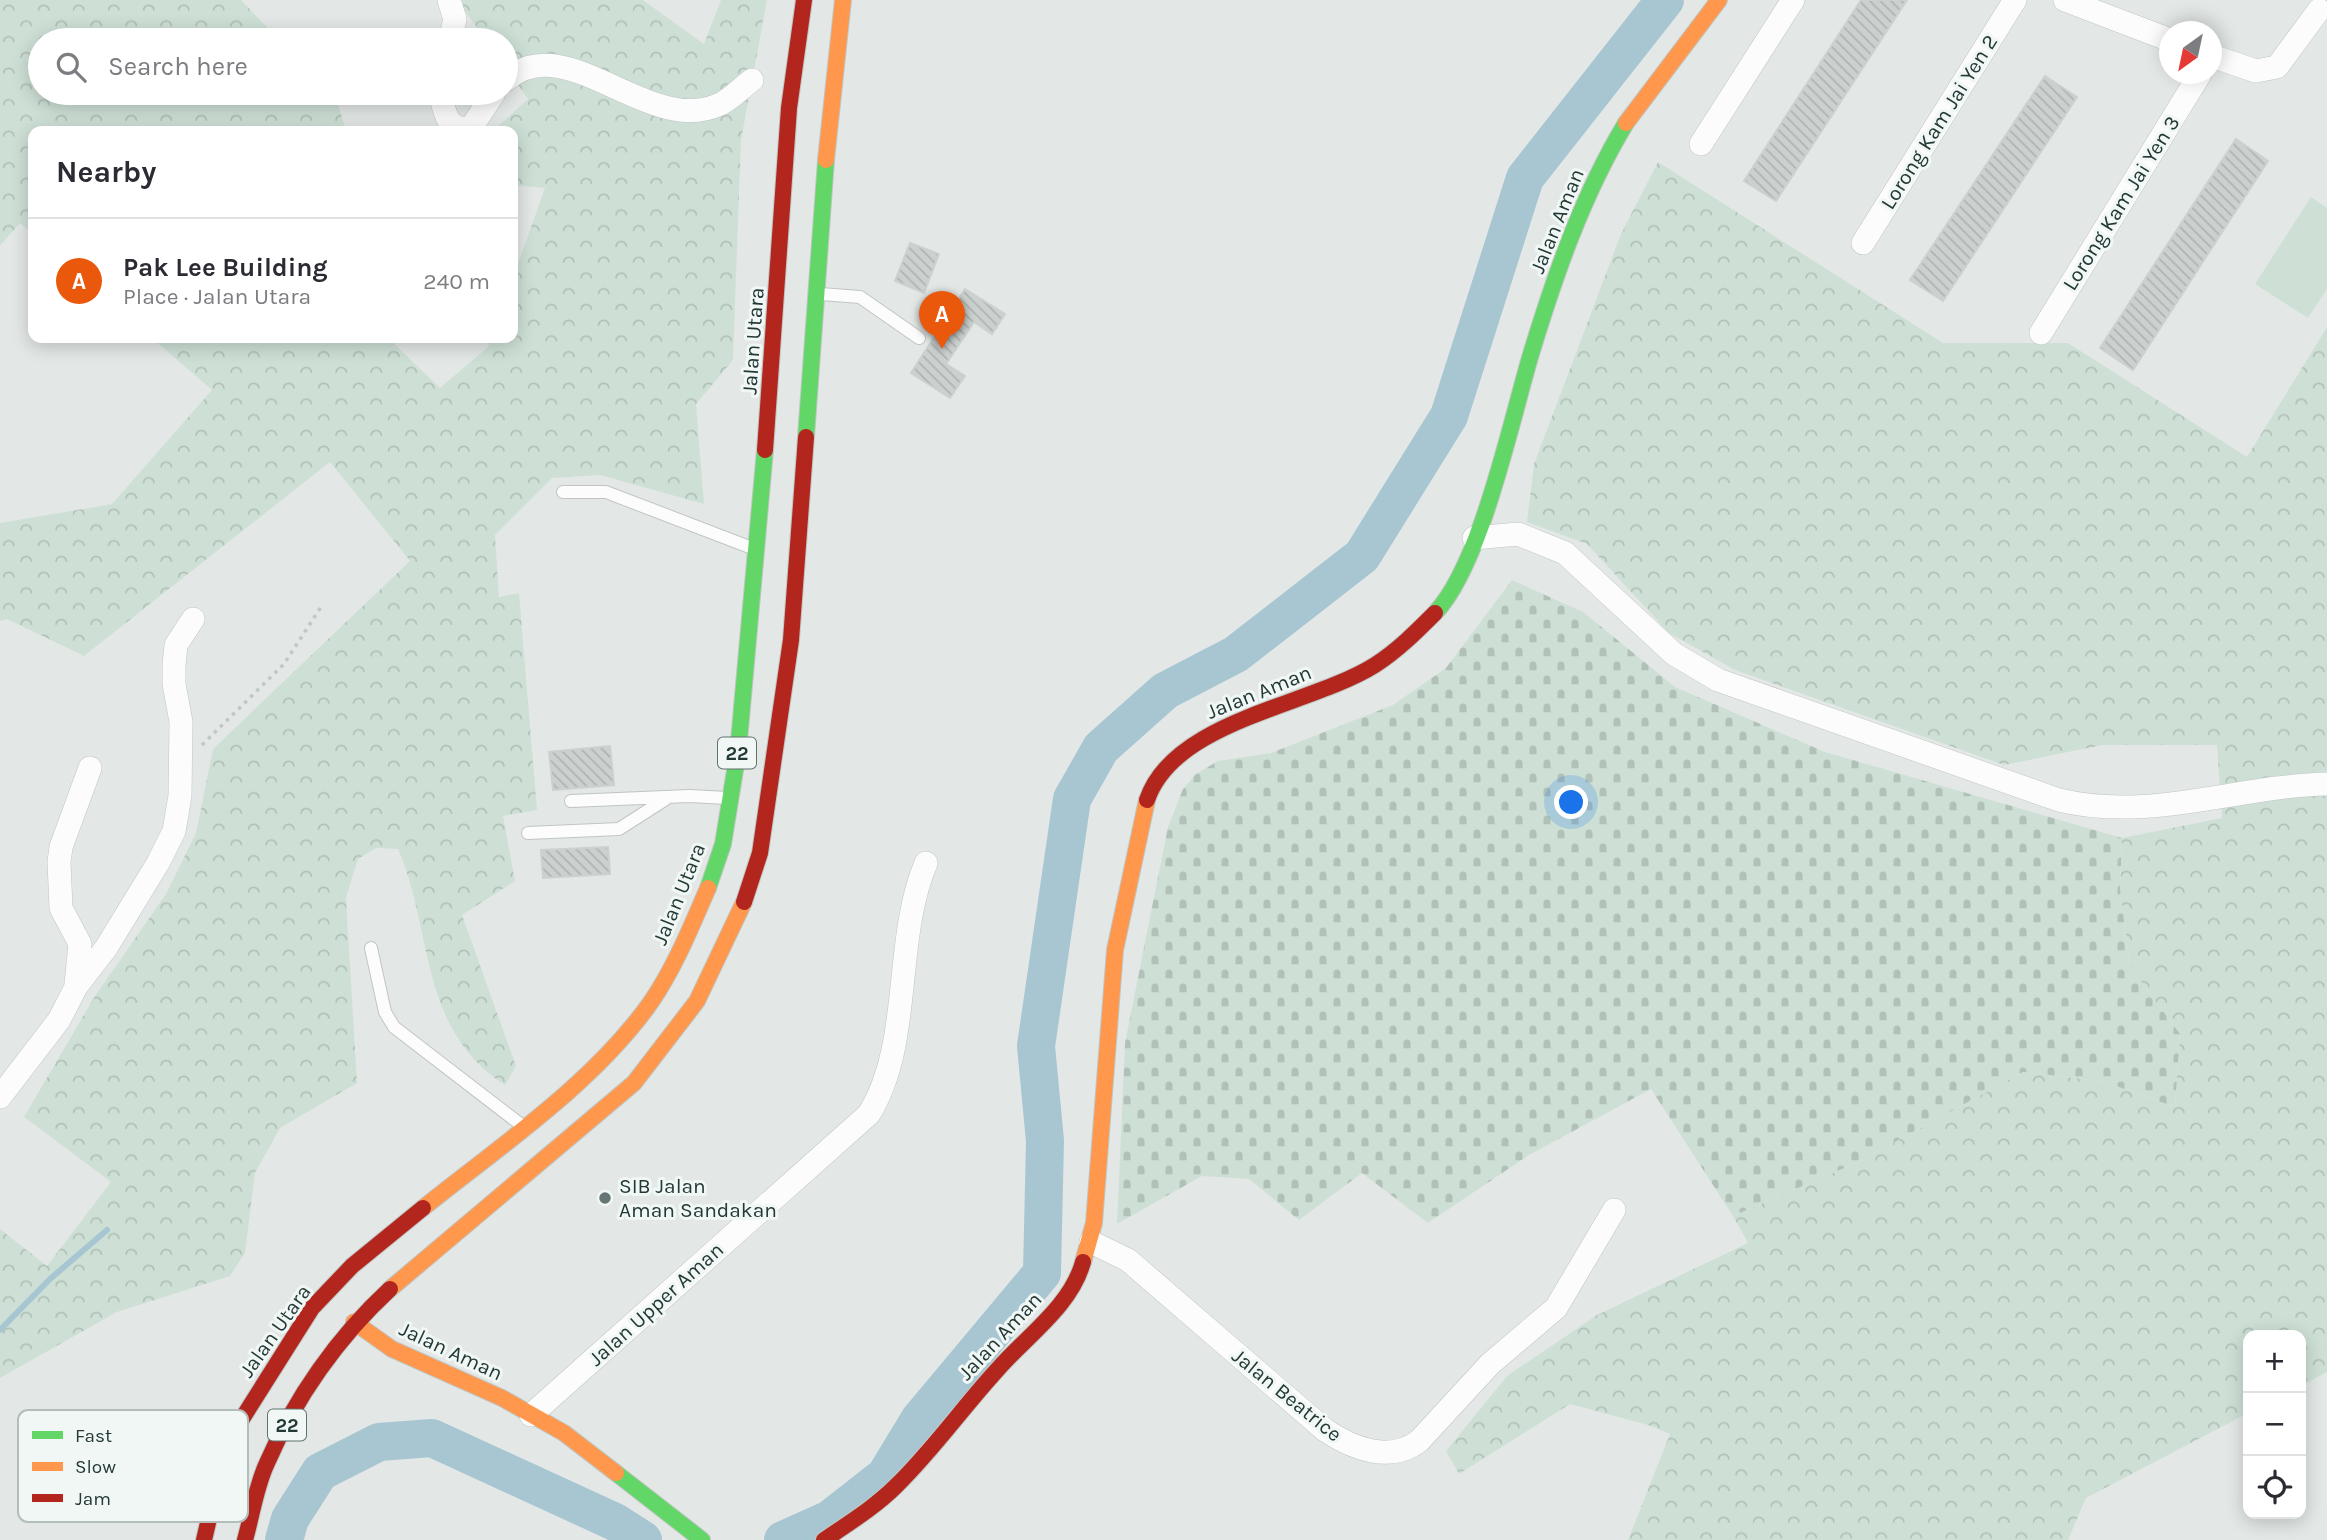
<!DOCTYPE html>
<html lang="en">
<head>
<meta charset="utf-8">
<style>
	:root { --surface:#fff; --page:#f7f7f7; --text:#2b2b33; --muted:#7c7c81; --line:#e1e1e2; --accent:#ea580c }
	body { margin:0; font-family:Karla,sans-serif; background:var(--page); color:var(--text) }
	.controls { position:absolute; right:21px; bottom:21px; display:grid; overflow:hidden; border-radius:14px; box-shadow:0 4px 18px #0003 }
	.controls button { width:63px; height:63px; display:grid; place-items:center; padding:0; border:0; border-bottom:2px solid var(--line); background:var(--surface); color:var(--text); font:35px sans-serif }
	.compass { position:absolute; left:2159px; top:21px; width:63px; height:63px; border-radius:50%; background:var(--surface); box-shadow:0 4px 18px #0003; rotate:213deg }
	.you { position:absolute; left:1572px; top:803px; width:24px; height:24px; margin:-18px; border:5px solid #fff; border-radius:50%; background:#1a73e8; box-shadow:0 0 0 10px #1a73e833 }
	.badge { display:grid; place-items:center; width:46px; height:46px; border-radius:50%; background:var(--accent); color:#fff; font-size:23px; font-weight:700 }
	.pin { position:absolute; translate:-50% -58px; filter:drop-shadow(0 2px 4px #0008) }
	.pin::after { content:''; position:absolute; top:37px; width:24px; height:21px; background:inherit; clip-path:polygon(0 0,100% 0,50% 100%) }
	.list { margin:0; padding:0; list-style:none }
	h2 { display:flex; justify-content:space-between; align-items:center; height:91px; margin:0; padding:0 28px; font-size:30px }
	h2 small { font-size:23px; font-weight:400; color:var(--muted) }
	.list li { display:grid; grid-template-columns:46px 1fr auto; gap:21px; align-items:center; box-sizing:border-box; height:126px; padding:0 28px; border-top:2px solid var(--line) }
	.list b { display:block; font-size:26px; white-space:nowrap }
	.list p { margin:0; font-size:23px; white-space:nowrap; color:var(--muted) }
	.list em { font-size:23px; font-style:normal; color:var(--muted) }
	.icon { flex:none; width:38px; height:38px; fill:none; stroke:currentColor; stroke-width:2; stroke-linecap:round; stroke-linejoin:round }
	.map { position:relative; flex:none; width:2327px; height:1540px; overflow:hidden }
	.search { position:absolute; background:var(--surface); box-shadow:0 4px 18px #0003; left:28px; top:28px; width:490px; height:77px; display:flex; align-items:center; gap:18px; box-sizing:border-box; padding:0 24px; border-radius:38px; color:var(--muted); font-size:26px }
	.panel { position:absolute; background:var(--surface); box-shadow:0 4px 18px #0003; left:28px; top:126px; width:490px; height:217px; border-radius:14px }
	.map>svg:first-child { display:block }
</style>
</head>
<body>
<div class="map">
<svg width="2327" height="1540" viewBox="0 0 2327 1540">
	<defs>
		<pattern id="forest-crowns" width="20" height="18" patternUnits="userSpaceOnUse" patternTransform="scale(1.75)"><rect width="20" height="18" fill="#cee0d6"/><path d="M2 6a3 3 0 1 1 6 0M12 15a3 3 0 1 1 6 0" fill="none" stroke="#b1c1b8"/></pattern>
		<pattern id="cemetery-stones" width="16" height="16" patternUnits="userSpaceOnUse" patternTransform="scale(1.75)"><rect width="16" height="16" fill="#cee0d6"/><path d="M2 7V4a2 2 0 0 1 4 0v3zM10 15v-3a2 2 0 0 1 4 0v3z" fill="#b1c1b8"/></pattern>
		<pattern id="building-back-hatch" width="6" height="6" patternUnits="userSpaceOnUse" patternTransform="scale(1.75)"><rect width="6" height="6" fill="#ccd1cf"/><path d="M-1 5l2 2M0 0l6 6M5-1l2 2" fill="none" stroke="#afb4b2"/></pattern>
	</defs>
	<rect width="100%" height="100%" fill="#e3e8e6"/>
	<path fill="#cee0d6" d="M2311,197L2327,208V289L2308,318L2255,284Z"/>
	<path fill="url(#forest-crowns)" d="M0,0H241L279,40H40V93H329L337,101L346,131H33V234L20,223L0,246Z
		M457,0H643L704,44L721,0H767L741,140L733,360L696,404L704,504L600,475L552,478L495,535L499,597L519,593L537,810L503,816L515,881L462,915L516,1066L505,1085C418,1029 434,932 398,849L376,848L358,859L346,898L357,1083L280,1128L255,1173L245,1253L230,1276L117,1312L0,1378V1229L47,1266L111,1182L24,1117L95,996L166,894L196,833L213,749L410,561L330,462L84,656L7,619L0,621V523L112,504L212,390L152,338H388L440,388L488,347L491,338H513V278L545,188L513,185V131H493L528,99L506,68V40H486Z
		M1658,162L1943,343H2068L2247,457L2327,327V1372L2301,1386V1335H2248V1413L2086,1498L2068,1540H1628L1670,1434L1648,1425L1570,1404L1459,1474L1446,1451L1507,1376L1597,1315L1748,1243L1733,1216L1856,1163L2023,1072L2102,1081L2175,1107L2180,1034L2130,967L2120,889L2122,838L2222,818L2217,745H2103L2004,765L1735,670L1669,633L1587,544L1527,522L1534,464L1621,234Z"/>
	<path fill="url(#cemetery-stones)" d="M1512,580L1583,612L1675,687L1825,752L2122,838L2120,889L2130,967L2180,1034L2175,1107L2102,1081L2023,1072L1856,1163L1733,1216L1651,1089L1529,1155L1428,1223L1362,1173L1299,1220L1249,1179L1202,1176L1117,1224L1125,1043L1168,827L1183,789L1196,774L1218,761L1271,753L1393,705L1446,668Z"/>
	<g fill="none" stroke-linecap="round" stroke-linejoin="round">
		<path stroke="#a8c6d2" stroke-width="6" d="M0,1330L50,1279L107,1230"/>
		<path stroke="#a8c6d2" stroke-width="38" d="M284,1540L290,1519L320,1472L379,1442L432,1438L615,1522L643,1540
			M783,1540L830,1519L885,1476L919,1420L1042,1273L1045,1141L1036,1046L1072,799L1101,748L1165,691L1236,654L1362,556L1449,416L1525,178L1665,0"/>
	</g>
	<path fill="url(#building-back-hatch)" stroke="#ccd1cf" stroke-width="2" d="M1861,0H1907L1776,201L1744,181Z
		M2045,76L2077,97L1943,301L1910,280Z
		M2236,139L2268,161L2133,370L2100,348Z
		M910,243L939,254L924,293L895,281Z
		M965,289L1005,314L992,334L974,322L946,364L965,376L950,398L911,373Z
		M610,746L614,785L553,790L549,752Z
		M608,847L610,874L543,878L541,850Z"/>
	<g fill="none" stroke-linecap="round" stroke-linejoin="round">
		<defs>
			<path id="lane" d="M821,294L860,297L919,338
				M563,492H606L752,548
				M571,801L689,796L728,798
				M528,833L619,829L669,797
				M371,948L385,1012L394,1027L520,1124"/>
			<path id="street" d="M449,0L455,19L450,40
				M2065,0L2170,40
				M2212,56L2256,71L2277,67L2319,10
				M506,80C566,27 648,136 718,105C729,101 742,87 752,80
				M440,93C445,112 446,132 471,128L494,93
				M1701,144L1793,0
				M1863,243L2015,0
				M2041,333L2200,74
				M1474,538L1518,534L1565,553L1674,654L1718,680L2059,800C2149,822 2237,786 2327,784
				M76,984L80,944L61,908L59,862L61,847L90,768
				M0,1097L59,1020L76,987L106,948L158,863L174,831L180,796L181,722L174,684V665L176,645L193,619
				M1091,1242L1128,1260L1325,1430C1353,1449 1390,1463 1419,1441L1490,1364L1556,1308L1614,1210
				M531,1415L869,1114C913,1043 893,941 926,863"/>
			<path id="fast" d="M806,437L826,160
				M1435,613C1481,565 1511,421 1531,354C1555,275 1583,194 1626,123
				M708,888L723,844L738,752L765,450
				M616,1473L702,1540"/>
			<path id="slow" d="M1626,123L1719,0
				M826,160L843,0
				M423,1208C500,1146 594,1083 651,1002C675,967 691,927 708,888
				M1083,1262L1094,1223L1115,950L1147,800
				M390,1289L634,1083L697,1001L744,902
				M354,1322L392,1349L502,1398L564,1433L616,1473"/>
			<path id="jam" d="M765,450L789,108L804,0
				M1147,800C1174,720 1310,706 1375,665C1397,651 1416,632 1435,613
				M744,902L760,853L791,640L806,437
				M204,1540L221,1467L240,1422L312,1308L352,1266L423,1208
				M245,1540C252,1515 256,1486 267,1463C295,1398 338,1337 390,1289
				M824,1540C849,1523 875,1507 896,1486C933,1450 963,1407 998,1369C1027,1336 1071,1306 1083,1262"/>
		</defs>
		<use href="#lane" stroke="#c0c5c3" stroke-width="14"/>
		<use href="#street" stroke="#c0c5c3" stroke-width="24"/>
		<use href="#fast" stroke="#c0c6c4" stroke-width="18"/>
		<use href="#slow" stroke="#c0c6c4" stroke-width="18"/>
		<use href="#jam" stroke="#c0c6c4" stroke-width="18"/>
		<path stroke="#c0c8c6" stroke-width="3.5" stroke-dasharray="3.5 5" stroke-linecap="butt" d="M202,745L284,664L321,607"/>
		<use href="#lane" stroke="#fbfcfb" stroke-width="12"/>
		<use href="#street" stroke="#fbfcfb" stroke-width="23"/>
		<use href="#fast" stroke="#63d668" stroke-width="16"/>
		<use href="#slow" stroke="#ff974d" stroke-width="16"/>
		<use href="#jam" stroke="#b3261e" stroke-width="16"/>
	</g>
	<circle fill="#667674" stroke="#f1f7f5" stroke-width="2.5" cx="605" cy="1198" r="7"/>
	<g text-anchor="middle" stroke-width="6" stroke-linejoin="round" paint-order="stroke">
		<g fill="#f1f7f5" stroke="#61726f" stroke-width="2">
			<rect x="718" y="737.5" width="38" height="31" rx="5"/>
			<rect x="268" y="1409.5" width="38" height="31" rx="5"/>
		</g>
		<g font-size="19" font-weight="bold" fill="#233936">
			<text x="737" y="760">22</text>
			<text x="287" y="1432">22</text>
		</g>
		<g font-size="21" fill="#233936" stroke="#f1f7f5">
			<text transform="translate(1939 122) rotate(-58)" y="7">Lorong Kam Jai Yen 2</text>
			<text transform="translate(2121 203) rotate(-58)" y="7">Lorong Kam Jai Yen 3</text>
			<text transform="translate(1557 221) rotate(-68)" y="7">Jalan Aman</text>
			<text transform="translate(753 341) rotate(-86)" y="7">Jalan Utara</text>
			<text transform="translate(1259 692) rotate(-22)" y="7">Jalan Aman</text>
			<text transform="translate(679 894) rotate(-68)" y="7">Jalan Utara</text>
			<text transform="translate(656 1304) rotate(-42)" y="7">Jalan Upper Aman</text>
			<text transform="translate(275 1331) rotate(-55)" y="7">Jalan Utara</text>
			<text transform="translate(1000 1336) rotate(-47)" y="7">Jalan Aman</text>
			<text transform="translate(451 1351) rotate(25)" y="7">Jalan Aman</text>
			<text transform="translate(1287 1395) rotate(39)" y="7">Jalan Beatrice</text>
		</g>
		<g font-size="21" fill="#233936" stroke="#f1f7f5" text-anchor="start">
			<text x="619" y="1193">SIB Jalan<tspan x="619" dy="24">Aman Sandakan</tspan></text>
		</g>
	</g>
	<rect x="18" y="1410" width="230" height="112" rx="10" fill="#f1f7f5" stroke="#b3bebc" stroke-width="2"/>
	<rect x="32" y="1431" width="31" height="8" fill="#63d668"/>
	<rect x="32" y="1462" width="31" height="9" fill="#ff974d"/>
	<rect x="32" y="1494" width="31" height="8" fill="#b3261e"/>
	<g font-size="19" fill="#233936">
		<text x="75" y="1442">Fast</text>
		<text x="75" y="1473">Slow</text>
		<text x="75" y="1505">Jam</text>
	</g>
</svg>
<div class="controls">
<button>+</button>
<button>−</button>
<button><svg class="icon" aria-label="locate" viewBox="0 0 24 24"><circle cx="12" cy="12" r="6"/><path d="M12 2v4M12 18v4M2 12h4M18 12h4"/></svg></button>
</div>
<svg class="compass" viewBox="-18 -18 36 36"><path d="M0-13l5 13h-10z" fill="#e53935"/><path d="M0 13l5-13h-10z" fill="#7c7c81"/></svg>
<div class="you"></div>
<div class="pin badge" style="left:942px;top:349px">A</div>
<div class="search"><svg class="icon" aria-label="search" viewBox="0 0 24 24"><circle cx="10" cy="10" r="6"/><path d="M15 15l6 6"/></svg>Search here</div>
<section class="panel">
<h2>Nearby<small></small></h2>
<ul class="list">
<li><span class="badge">A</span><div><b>Pak Lee Building</b><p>Place · Jalan Utara</p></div><em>240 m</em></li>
</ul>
</section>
</div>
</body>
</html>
